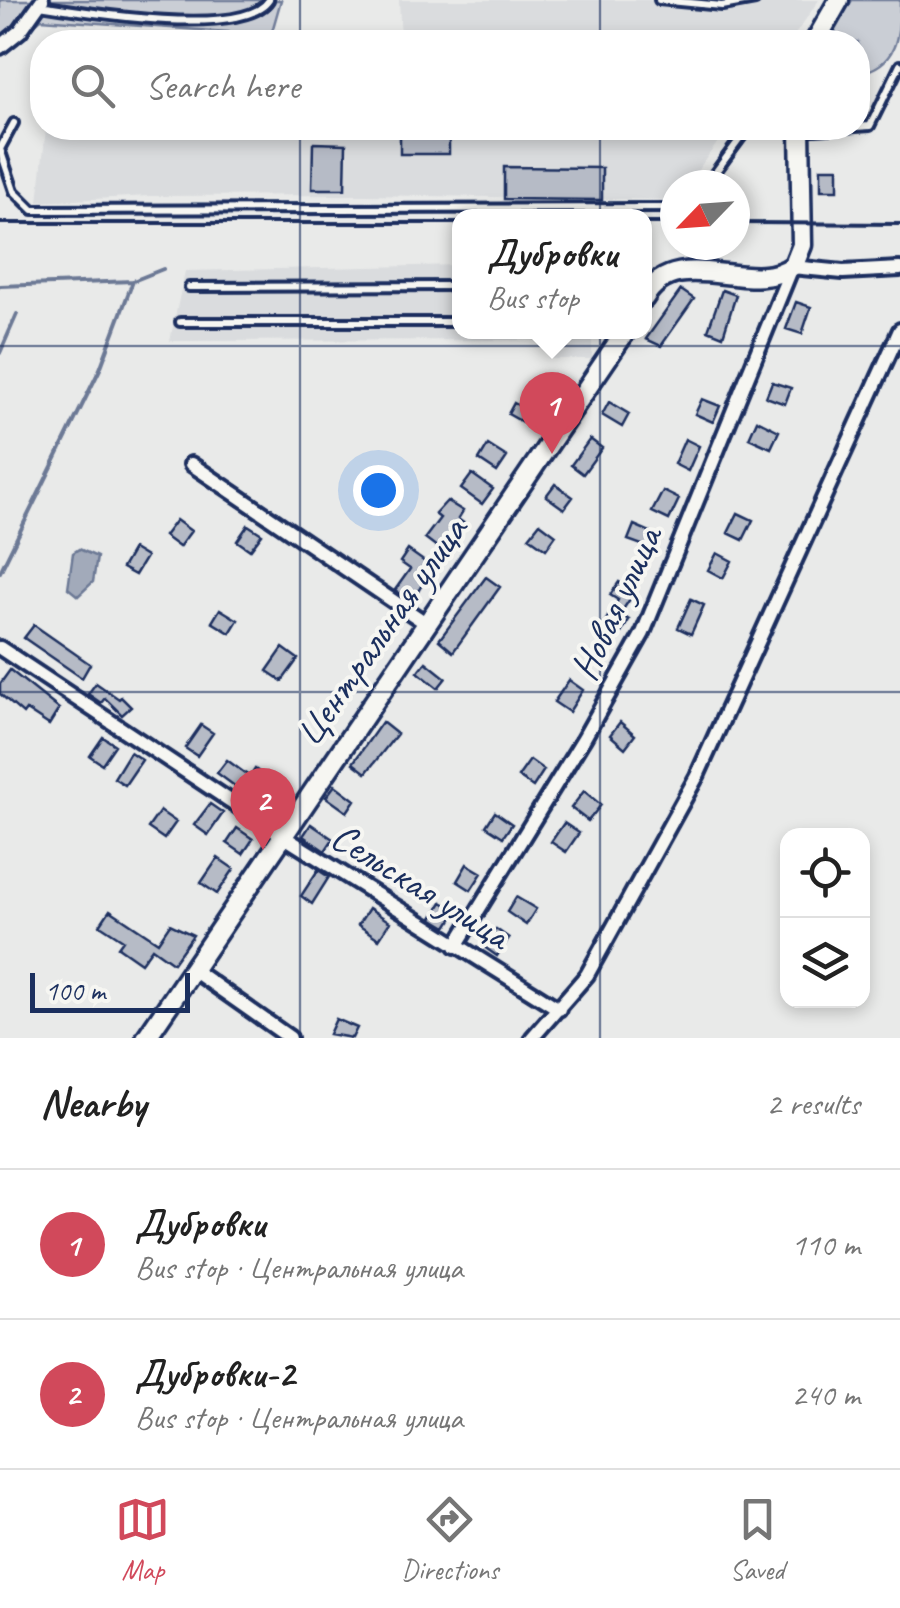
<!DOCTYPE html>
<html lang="en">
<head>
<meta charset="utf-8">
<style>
	:root { --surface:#fff; --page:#f6f6f6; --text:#222; --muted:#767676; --line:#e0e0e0; --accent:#d1495b }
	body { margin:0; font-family:Caveat,sans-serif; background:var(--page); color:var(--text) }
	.controls { position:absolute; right:30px; bottom:30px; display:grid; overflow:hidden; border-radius:20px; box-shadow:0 5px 15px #0003 }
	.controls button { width:90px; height:90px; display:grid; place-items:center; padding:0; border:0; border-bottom:2px solid var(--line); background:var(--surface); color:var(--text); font:50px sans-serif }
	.compass { position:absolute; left:660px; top:170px; width:90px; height:90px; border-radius:50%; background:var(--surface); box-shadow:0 5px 15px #0003; rotate:245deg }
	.scale { position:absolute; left:30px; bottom:25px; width:160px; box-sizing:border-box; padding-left:10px; border:5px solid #1b2f5e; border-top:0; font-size:28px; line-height:35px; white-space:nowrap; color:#1b2f5e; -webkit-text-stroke:8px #f6f6f2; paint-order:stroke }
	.you { position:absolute; left:378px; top:490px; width:35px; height:35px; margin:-25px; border:8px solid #fff; border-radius:50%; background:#1a73e8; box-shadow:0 0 0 15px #1a73e833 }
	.badge { display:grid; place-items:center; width:65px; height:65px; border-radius:50%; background:var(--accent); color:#fff; font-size:32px; font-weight:700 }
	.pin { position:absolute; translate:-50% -82px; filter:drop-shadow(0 2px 5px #0008) }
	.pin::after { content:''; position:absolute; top:52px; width:35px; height:30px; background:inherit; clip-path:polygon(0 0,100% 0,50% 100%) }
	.popup { position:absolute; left:452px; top:209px; width:200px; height:130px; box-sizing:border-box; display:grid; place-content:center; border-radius:20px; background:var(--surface); filter:drop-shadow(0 2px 8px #0005); font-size:32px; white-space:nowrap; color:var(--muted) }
	.popup b { font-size:38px; color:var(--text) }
	.popup::after { content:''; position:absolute; left:50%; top:100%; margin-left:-20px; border:20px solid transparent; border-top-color:var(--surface) }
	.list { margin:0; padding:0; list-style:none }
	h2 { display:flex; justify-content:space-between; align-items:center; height:130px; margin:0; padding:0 40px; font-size:42px }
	h2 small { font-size:32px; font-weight:400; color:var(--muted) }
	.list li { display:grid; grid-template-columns:65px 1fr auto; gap:30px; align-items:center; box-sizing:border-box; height:150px; padding:0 40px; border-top:2px solid var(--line) }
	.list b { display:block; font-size:38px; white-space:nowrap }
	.list p { margin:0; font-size:32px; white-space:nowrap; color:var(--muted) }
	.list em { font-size:32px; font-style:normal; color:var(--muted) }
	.icon { flex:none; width:55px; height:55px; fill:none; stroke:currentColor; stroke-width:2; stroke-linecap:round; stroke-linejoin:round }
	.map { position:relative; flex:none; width:900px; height:1038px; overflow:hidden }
	.search { position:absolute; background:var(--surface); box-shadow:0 5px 15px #0003; left:30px; right:30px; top:30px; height:110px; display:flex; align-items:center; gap:25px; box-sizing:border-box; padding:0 35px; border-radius:40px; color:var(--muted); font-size:38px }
	.sheet { height:430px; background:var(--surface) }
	nav { display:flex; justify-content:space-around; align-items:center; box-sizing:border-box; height:140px; border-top:2px solid var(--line); background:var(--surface); font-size:28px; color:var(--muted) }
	nav a { display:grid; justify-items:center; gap:5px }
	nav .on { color:var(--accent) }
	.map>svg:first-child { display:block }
</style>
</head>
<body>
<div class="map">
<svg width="900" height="1038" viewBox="0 0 900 1038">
	<rect width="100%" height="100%" fill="#e9eae9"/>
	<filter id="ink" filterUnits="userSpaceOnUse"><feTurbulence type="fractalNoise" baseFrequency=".01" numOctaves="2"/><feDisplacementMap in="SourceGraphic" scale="20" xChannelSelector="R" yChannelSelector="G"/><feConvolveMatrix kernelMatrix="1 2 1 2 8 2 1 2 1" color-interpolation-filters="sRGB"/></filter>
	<g filter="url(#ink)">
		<path fill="#dadcde" d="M399,0H819L790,42H401Z
			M46,128H728L687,185H675V200L363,195L149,196L38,202Z
			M459,265L460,332H592V359H548L547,340L170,341L185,271Z"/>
		<path fill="#caced5" stroke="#727e9a" stroke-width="2.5" d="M0,0H281L271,35L41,19L0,56Z
			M852,0H900C900,35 897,67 858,73V42H840L834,29Z"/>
		<path fill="#a2aaba" stroke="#6c7995" stroke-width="2.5" d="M79,549L97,557L93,582L78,596L68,588L73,553Z"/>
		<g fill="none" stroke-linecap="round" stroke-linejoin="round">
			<path stroke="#6c7995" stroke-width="4" d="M0,286L133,281L163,269
				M0,353L17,314
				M0,572L100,369L133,281"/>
		</g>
		<path fill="#b6bbc6" stroke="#1b2f5e" stroke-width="2.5" d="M400,128H449V154H400Z
			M313,143L346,144L345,189H312Z
			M504,167L602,168V200L504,199Z
			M821,168H838V190H821Z
			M681,290L694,299L661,346L646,339Z
			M722,290L736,295L723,336L708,330Z
			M796,302L811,307L802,334L786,329Z
			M772,382L791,388L785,404L766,397Z
			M702,399L720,406L713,422L695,414Z
			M609,402L629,414L622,427L602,415Z
			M514,403L539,416L533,428L508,414Z
			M757,420L779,431L771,448L749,438Z
			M590,439L602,448L583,474L571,465Z
			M685,439L699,446L688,471L674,464Z
			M488,445L507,457L497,472L479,460Z
			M472,474L493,489L482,504L461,489Z
			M555,484L573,497L564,509L546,496Z
			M663,491L679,499L669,520L652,512Z
			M447,501L463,511L458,519L465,524L446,554L425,538L440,518L435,514Z
			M738,513L753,520L743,540L728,533Z
			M176,520L191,531L179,547L164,536Z
			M540,523L556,535L546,549L529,537Z
			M248,525L262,534L250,550L237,541Z
			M634,525L655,534L650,548L628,540Z
			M133,549L146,557L135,575L122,568Z
			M408,550L432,567L412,602L395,590L410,569L400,562Z
			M717,553L732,561L723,578L708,570Z
			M486,577L500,587L453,652L439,640Z
			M619,582L634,593L620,614L629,620L620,635L603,625L618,600L610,595Z
			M691,599L704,605L691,634L678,628Z
			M220,609L238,620L230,633L212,622Z
			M34,625L90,664L82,678L24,638Z
			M283,648L298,659L282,681L267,671Z
			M426,662L446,678L438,688L418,672Z
			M10,670L59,709L49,725L26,710L23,714L0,694V684Z
			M569,680L583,690L569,712L554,702Z
			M96,683L119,699L121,697L131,707L122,715L105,698L101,703L88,694Z
			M382,722L397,734L366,773L353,763Z
			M620,722L635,735L625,748L610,735Z
			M201,725L213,733L197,756L185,748Z
			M103,737L115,745L102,764L90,756Z
			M130,752L142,760L125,785L114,778Z
			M227,760L250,777L255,769L266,777L251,798L217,773Z
			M530,760L544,770L533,787L518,777Z
			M335,785L355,800L347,812L326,797Z
			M584,791L601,805L588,821L571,808Z
			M210,804L223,813L208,835L194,825Z
			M160,811L176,822L164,839L148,828Z
			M495,812L512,824L503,837L486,826Z
			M564,823L579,833L566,852L551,842Z
			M311,824L333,839L325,851L303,836Z
			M237,828L253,839L243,854L227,843Z
			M218,858L234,869L217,894L201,883Z
			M467,864L482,873L471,890L457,881Z
			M318,870L329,877L312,904L301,896Z
			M516,897L536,909L526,925L507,912Z
			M442,902L457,911L447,927L432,918Z
			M369,908L390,922L379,939L358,925Z
			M110,910L158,942L170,924L193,935L173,963L152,948L141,963L118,947L123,940L100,925Z
			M496,929L509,938L497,956L484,947Z
			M336,1019L357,1028L352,1038L329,1034Z"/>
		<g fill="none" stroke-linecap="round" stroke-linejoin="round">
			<defs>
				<path id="lane" d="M659,0L722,6L755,0
					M40,5C84,12 244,39 269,0
					M14,123L0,149L14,191L33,210L675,208
					M787,128L800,131L870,126L900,65
					M706,185L748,128
					M189,287L460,286
					M180,322H460"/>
				<path id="street" d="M0,47L20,31L42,0
					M191,464L427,624
					M0,648L286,838L559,1009
					M456,946L584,738L643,633L792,267L843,272L900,269
					M192,969L290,1038
					M532,1038L587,975L697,776L900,330"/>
				<path id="secondary" d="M815,42L839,0
					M644,298C677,241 751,299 794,265L802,245L800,128
					M146,1038L625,332"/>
			</defs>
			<use href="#lane" stroke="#1b2f5e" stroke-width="14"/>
			<use href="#street" stroke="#1b2f5e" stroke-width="20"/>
			<use href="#secondary" stroke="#1b2f5e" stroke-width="25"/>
			<use href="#lane" stroke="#f6f6f2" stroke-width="6"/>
			<use href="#street" stroke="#f6f6f2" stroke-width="12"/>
			<use href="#secondary" stroke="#f6f6f2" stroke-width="18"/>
			<path stroke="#1b2f5e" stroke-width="4" d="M0,223H460
				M644,223H675
				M735,223L900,224"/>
		</g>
	</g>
	<path fill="none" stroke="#1b2f5e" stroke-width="2.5" stroke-opacity="0.55" d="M300,0V42M600,0V42M300,128V1038M600,128V1038M0,346H900M0,692H900"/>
	<g text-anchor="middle" stroke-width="8" stroke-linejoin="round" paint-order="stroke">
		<g font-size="40" fill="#1b2f5e" stroke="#f6f6f2">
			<text transform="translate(615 603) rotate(-65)" y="14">Новая улица</text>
			<text transform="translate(380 631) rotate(-55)" y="14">Центральная улица</text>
			<text transform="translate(421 885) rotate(32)" y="14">Сельская улица</text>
		</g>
	</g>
</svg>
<div class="controls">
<button><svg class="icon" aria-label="locate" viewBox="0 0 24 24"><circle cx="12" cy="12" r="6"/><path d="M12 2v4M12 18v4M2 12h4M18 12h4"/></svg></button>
<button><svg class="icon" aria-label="layers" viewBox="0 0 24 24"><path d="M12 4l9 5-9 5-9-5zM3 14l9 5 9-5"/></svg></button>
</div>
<svg class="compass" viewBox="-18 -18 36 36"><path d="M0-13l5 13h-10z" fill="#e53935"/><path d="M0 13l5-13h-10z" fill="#767676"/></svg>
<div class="scale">100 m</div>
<div class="you"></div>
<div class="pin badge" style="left:552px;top:454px">1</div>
<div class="popup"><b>Дубровки</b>Bus stop</div>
<div class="pin badge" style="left:263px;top:850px">2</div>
<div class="search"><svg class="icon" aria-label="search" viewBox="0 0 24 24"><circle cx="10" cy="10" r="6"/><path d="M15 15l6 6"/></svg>Search here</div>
</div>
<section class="sheet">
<h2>Nearby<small>2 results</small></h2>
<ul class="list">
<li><span class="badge">1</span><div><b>Дубровки</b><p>Bus stop · Центральная улица</p></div><em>110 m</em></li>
<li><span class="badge">2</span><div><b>Дубровки-2</b><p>Bus stop · Центральная улица</p></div><em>240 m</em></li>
</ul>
</section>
<nav>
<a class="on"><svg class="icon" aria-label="map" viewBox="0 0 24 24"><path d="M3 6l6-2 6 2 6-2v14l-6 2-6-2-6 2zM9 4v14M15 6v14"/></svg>Map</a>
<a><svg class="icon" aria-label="directions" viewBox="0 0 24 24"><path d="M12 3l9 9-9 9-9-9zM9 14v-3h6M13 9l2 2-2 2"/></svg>Directions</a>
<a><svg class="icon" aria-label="saved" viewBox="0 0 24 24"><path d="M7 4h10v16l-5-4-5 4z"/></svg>Saved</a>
</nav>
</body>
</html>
